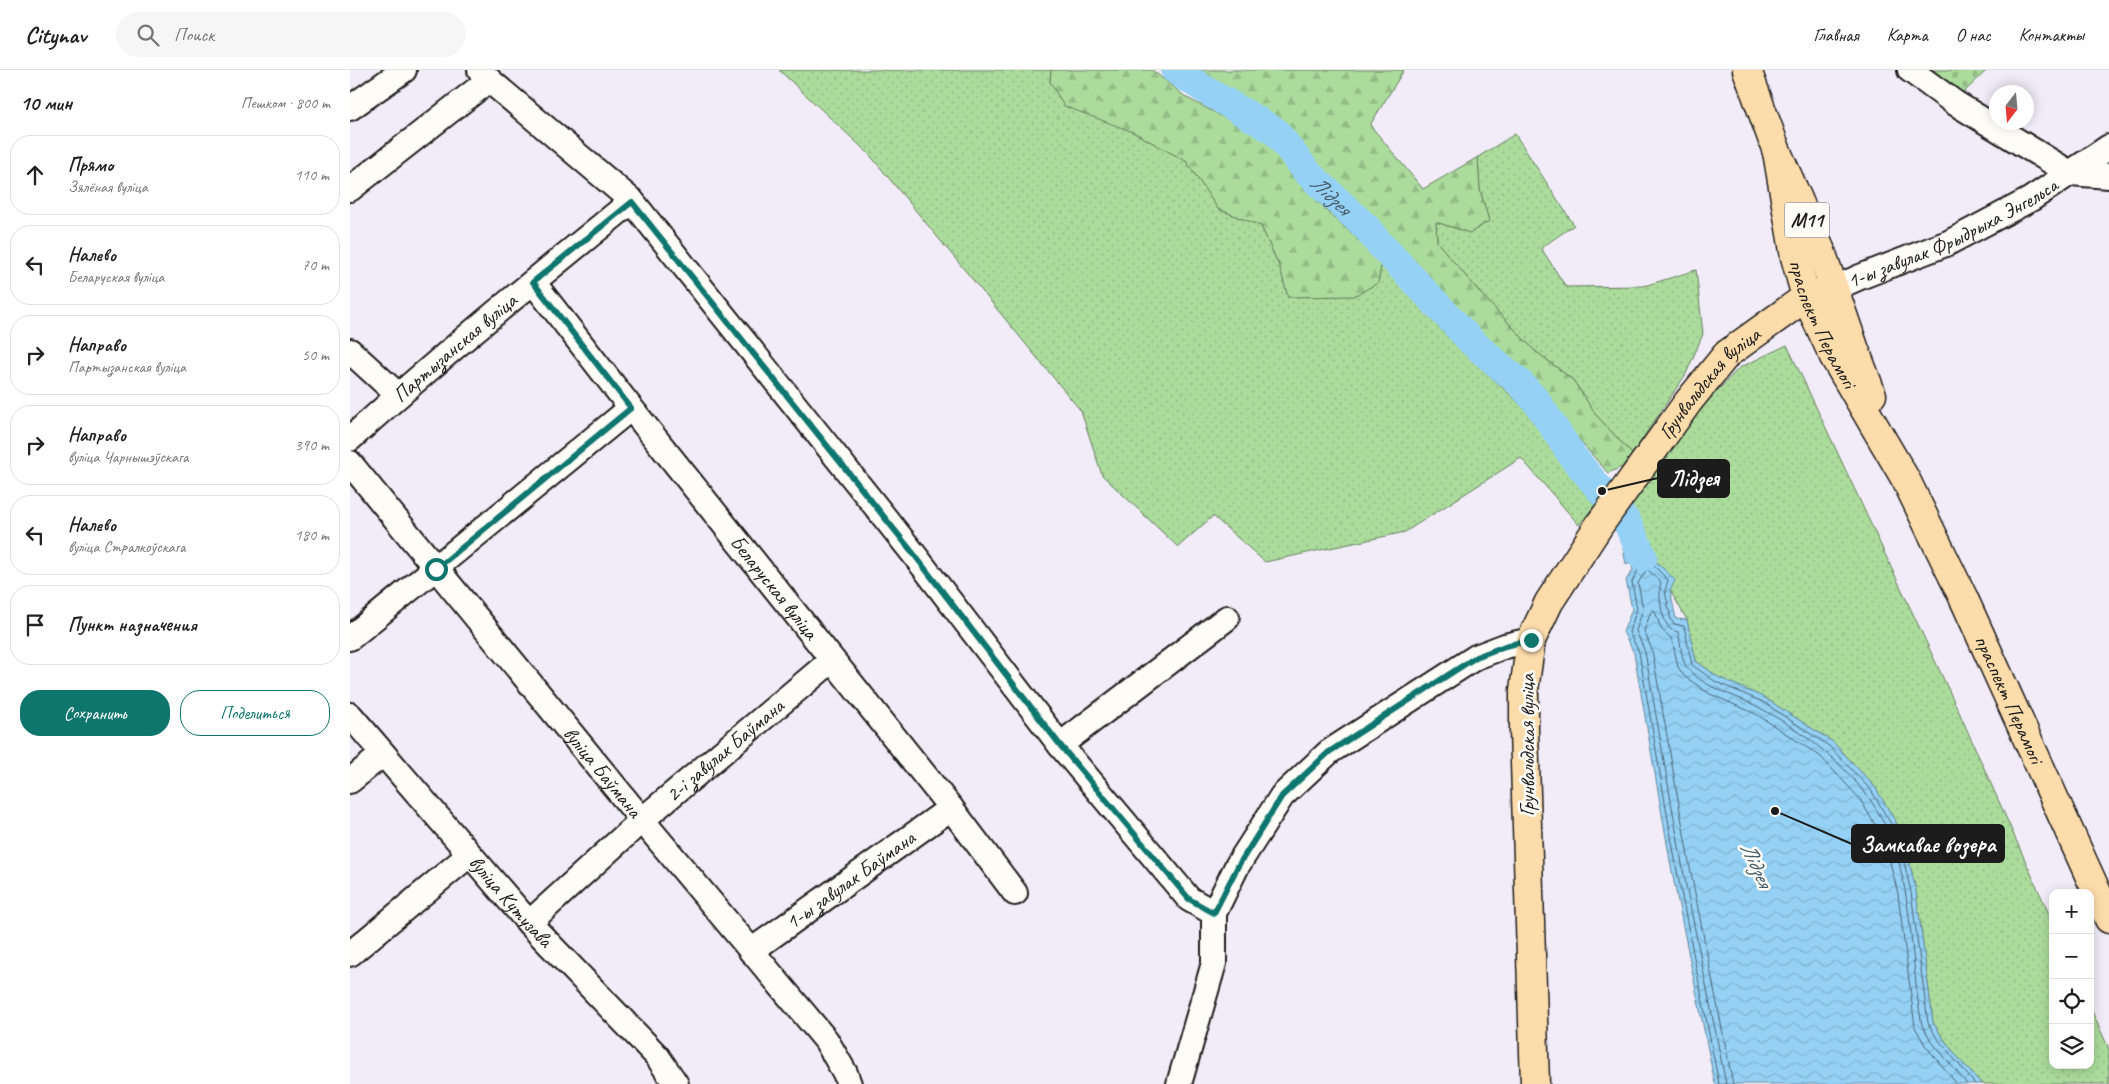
<!DOCTYPE html>
<html lang="ru">
<head>
<meta charset="utf-8">
<style>
	:root { --surface:#fff; --page:#f6f6f6; --text:#222; --muted:#767676; --line:#e0e0e0; --accent:#0f766e }
	body { margin:0; font-family:Caveat,sans-serif; background:var(--page); color:var(--text) }
	.controls { position:absolute; right:15px; bottom:15px; display:grid; overflow:hidden; border-radius:10px; box-shadow:0 2px 12px #0003 }
	.controls button { width:45px; height:45px; display:grid; place-items:center; padding:0; border:0; border-bottom:1px solid var(--line); background:var(--surface); color:var(--text); font:25px sans-serif }
	.compass { position:absolute; left:1639px; top:15px; width:45px; height:45px; border-radius:50%; background:var(--surface); box-shadow:0 2px 12px #0003; rotate:196deg }
	.stop { position:absolute; width:15px; height:15px; margin:-11px; border:4px solid #0f766e; border-radius:50%; background:#fff }
	.stop.end { background:#0f766e; border-color:#fff; box-shadow:0 1px 5px #0008 }
	.list { margin:0; padding:0; list-style:none }
	h2 { display:flex; justify-content:space-between; align-items:center; height:65px; margin:0; padding:0 20px; font-size:21px }
	h2 small { font-size:16px; font-weight:400; color:var(--muted) }
	.list li { display:grid; grid-template-columns:32px 1fr auto; gap:15px; align-items:center; box-sizing:border-box; height:80px; margin:0 10px 10px; padding:0 10px; border:1px solid var(--line); border-radius:20px }
	.list b { display:block; font-size:19px; white-space:nowrap }
	.list p { margin:0; font-size:16px; white-space:nowrap; color:var(--muted) }
	.list em { font-size:16px; font-style:normal; color:var(--muted) }
	.actions { display:flex; gap:10px; padding:15px 20px }
	.actions a { flex:1; padding:11px 0; border:1px solid var(--accent); border-radius:20px; text-align:center; font-size:18px; color:var(--accent) }
	.actions .main { background:var(--accent); color:#fff }
	.icon { flex:none; width:28px; height:28px; fill:none; stroke:currentColor; stroke-width:2; stroke-linecap:round; stroke-linejoin:round }
	.map { position:relative; flex:none; width:1759px; height:1014px; overflow:hidden }
	header { display:flex; align-items:center; gap:30px; box-sizing:border-box; height:70px; padding:0 25px; background:var(--surface); border-bottom:1px solid var(--line) }
	header strong { font-size:24px }
	nav { display:flex; gap:28px; margin-inline-start:auto; font-size:18px }
	.search { width:350px; height:45px; background:var(--page); display:flex; align-items:center; gap:12px; box-sizing:border-box; padding:0 18px; border-radius:28px; color:var(--muted); font-size:19px }
	main { display:flex }
	aside { flex:1; background:var(--surface) }
	.map>svg:first-child { display:block }
</style>
</head>
<body>
<header>
<strong>Citynav</strong>
<div class="search"><svg class="icon" aria-label="search" viewBox="0 0 24 24"><circle cx="10" cy="10" r="6"/><path d="M15 15l6 6"/></svg>Поиск</div>
<nav><a>Главная</a><a>Карта</a><a>О нас</a><a>Контакты</a></nav>
</header>
<main>
<aside>
<h2>10 мин<small>Пешком · 800 m</small></h2>
<ul class="list">
<li><svg class="icon" aria-label="ahead" viewBox="0 0 24 24"><path d="M12 20V5M6 11l6-6 6 6"/></svg><div><b>Прямо</b><p>Зялёная вуліца</p></div><em>110 m</em></li>
<li><svg class="icon" aria-label="left" viewBox="0 0 24 24"><path d="M17 20v-9H6M10 6l-5 5 5 5"/></svg><div><b>Налево</b><p>Беларуская вуліца</p></div><em>70 m</em></li>
<li><svg class="icon" aria-label="right" viewBox="0 0 24 24"><path d="M7 20v-9h11M14 6l5 5-5 5"/></svg><div><b>Направо</b><p>Партызанская вуліца</p></div><em>50 m</em></li>
<li><svg class="icon" aria-label="right" viewBox="0 0 24 24"><path d="M7 20v-9h11M14 6l5 5-5 5"/></svg><div><b>Направо</b><p>вуліца Чарнышэўскага</p></div><em>390 m</em></li>
<li><svg class="icon" aria-label="left" viewBox="0 0 24 24"><path d="M17 20v-9H6M10 6l-5 5 5 5"/></svg><div><b>Налево</b><p>вуліца Стралкоўскага</p></div><em>180 m</em></li>
<li><svg class="icon" aria-label="arrive" viewBox="0 0 24 24"><path d="M6 21V4h12l-3 4 3 4H6"/></svg><div><b>Пункт назначения</b></div></li>
</ul>
<div class="actions"><a class="main">Сохранить</a><a>Поделиться</a></div>
</aside>
<div class="map">
<svg width="1759" height="1014" viewBox="0 0 1759 1014">
	<defs>
		<pattern id="green-dots" width="8" height="8" patternUnits="userSpaceOnUse" patternTransform="scale(1.25)"><rect width="8" height="8" fill="#abdc9c"/><path d="M2 2h.1M6 6h.1" fill="none" stroke="#93bc86" stroke-width="1.8" stroke-linecap="round"/></pattern>
		<pattern id="forest-firs" width="22" height="20" patternUnits="userSpaceOnUse" patternTransform="scale(1.25)"><rect width="22" height="20" fill="#abdc9c"/><path d="M5 1l3.5 6h-7zM16 11l3.5 6h-7z" fill="#93bc86"/></pattern>
		<pattern id="cemetery-stones" width="16" height="16" patternUnits="userSpaceOnUse" patternTransform="scale(1.25)"><rect width="16" height="16" fill="#abdc9c"/><path d="M2 7V4a2 2 0 0 1 4 0v3zM10 15v-3a2 2 0 0 1 4 0v3z" fill="#93bc86"/></pattern>
		<pattern id="water-waves" width="16" height="10" patternUnits="userSpaceOnUse" patternTransform="scale(1.25)"><rect width="16" height="10" fill="#94d1f5"/><path d="M0 5q4-4 8 0t8 0" fill="none" stroke="#7fb3d1"/></pattern>
	</defs>
	<rect width="100%" height="100%" fill="#f1ecf7"/>
	<filter id="ink" filterUnits="userSpaceOnUse"><feTurbulence type="fractalNoise" baseFrequency=".02" numOctaves="2"/><feDisplacementMap in="SourceGraphic" scale="10" xChannelSelector="R" yChannelSelector="G"/><feConvolveMatrix kernelMatrix="1 2 1 2 8 2 1 2 1" color-interpolation-filters="sRGB"/></filter>
	<g filter="url(#ink)">
		<path fill="url(#green-dots)" stroke="#647c5c" d="M429,0H701L700,12L783,62L836,91L868,139L911,156L930,198L938,227L1028,213L1032,191L1094,263L1171,335L1242,419L1248,431L1229,455L1171,388L1055,462L915,492L863,446L828,477L752,405L731,341L519,84Z
			M1165,64L1224,155L1191,178L1216,217L1294,216L1346,200L1353,264L1336,304L1282,384L1246,345L1223,310L1184,280L1131,224L1087,172L1086,152L1120,163L1139,151L1130,120L1128,87Z
			M1437,275L1609,642L1703,853V995H1740V937L1759,979V1014H1632C1614,995 1596,975 1583,952L1566,821L1553,764L1525,717L1483,672L1415,628L1368,607L1346,591L1337,550L1320,520L1316,501L1291,477L1280,447L1283,432L1352,337L1389,298Z"/>
		<path fill="url(#forest-firs)" stroke="#647c5c" d="M701,0H802L837,28L912,67L974,138L1032,191L1028,213L1004,226L938,227L930,198L911,156L868,139L836,91L783,62L714,36L700,12Z
			M851,0H1054L1020,55L1073,119L1128,87L1130,120L1139,151L1120,163L1086,152L1087,172L1131,224L1184,280L1223,310L1246,345L1282,384L1272,397L1258,403L1184,319L1108,247L1046,172L991,122L923,47L852,9Z"/>
		<path fill="url(#cemetery-stones)" stroke="#647c5c" d="M1579,0H1637L1612,24Z"/>
		<path fill="url(#water-waves)" stroke="#64899e" d="M1280,447L1291,477L1325,510L1320,521L1326,549L1337,550L1346,591L1368,607L1415,628L1483,672L1525,717L1553,764L1566,821L1583,952C1596,975 1614,995 1632,1014H1365L1322,802L1284,583L1273,562L1282,539L1276,510L1283,500L1281,492L1276,494L1273,479L1275,476L1270,461Z"/>
		<g fill="none" stroke-linecap="round" stroke-linejoin="round">
			<path stroke="#4c6473" stroke-width="1" d="M1369,1014L1327,801L1289,582L1279,562L1287,539L1282,512L1288,500L1285,490L1279,485L1278,480L1282,474L1318,510L1315,521L1321,550L1324,554L1334,556L1342,595L1366,612L1413,632L1479,676L1521,720L1548,766L1561,822L1578,953L1587,968L1625,1014
				M1376,1014L1333,800L1295,582L1286,561L1293,539L1288,513L1297,499L1311,512C1308,521 1311,548 1318,556C1320,560 1325,561 1328,562C1331,573 1331,591 1338,599C1357,620 1387,625 1410,638C1450,660 1488,688 1515,723C1567,789 1557,878 1572,955L1582,972L1617,1014
				M1383,1014L1340,798L1302,580L1294,561L1302,539L1305,541L1311,559L1322,569L1328,597L1334,606L1360,624L1406,644L1470,686L1510,729L1535,772L1548,824L1565,957L1575,975L1607,1014"/>
			<path stroke="#94d1f5" stroke-width="29" id="s1" d="M825,0L857,21L925,61L958,103L1017,158L1027,171L1123,273L1170,313L1187,332L1223,387L1277,452L1293,487"/>
			<defs>
				<g id="minor">
					<path d="M130,0L139,10L282,131L563,483L710,675L839,829L864,843"/>
					<path d="M1560,0L1605,33L1720,103L1759,106"/>
					<path d="M0,38L54,0"/>
					<path d="M0,119L139,10"/>
					<path id="s2" d="M183,212L281,338L601,738L665,823"/>
					<path id="s3" d="M1483,219L1510,207L1598,173L1681,129L1759,77"/>
					<path d="M0,281L48,325"/>
					<path id="s4" d="M0,369C91,286 186,209 282,131"/>
					<path id="s5" d="M0,393L292,750L476,970L495,1003L499,1014"/>
					<path d="M0,568L281,338"/>
					<path id="s6" d="M0,645L179,853L307,986L326,1014"/>
					<path d="M710,675L877,548"/>
					<path d="M0,711L33,684"/>
					<path id="s7" d="M179,853L292,750L482,590"/>
					<path id="s8" d="M401,881L601,738"/>
					<path d="M0,884L119,785"/>
					<path d="M829,1014L864,893V843L887,796L932,726L979,682L1126,587L1155,576L1181,570"/>
				</g>
				<g id="major">
					<path d="M1397,0L1427,82L1471,181L1505,280L1522,325"/>
					<path id="s9" d="M1427,82L1445,187L1456,227L1484,287L1556,410L1613,527L1759,849"/>
					<path id="s10" d="M1185,1014L1174,660V620L1181,570L1199,532L1250,454L1338,332L1377,284L1456,227L1483,219"/>
				</g>
			</defs>
			<use href="#minor" stroke="#1c1c1c" stroke-width="28"/>
			<use href="#major" stroke="#1c1c1c" stroke-width="31"/>
			<use href="#minor" stroke="#fdfcf7" stroke-width="24"/>
			<use href="#major" stroke="#fddcac" stroke-width="28"/>
		</g>
	</g>
	<g fill="none" stroke-linecap="round" stroke-linejoin="round" filter="url(#ink)">
		<path stroke="#0f766e" stroke-width="6" d="M86,499L281,338L183,212L282,132L563,483L710,675L839,829L864,843L888,796L932,726L979,682L1126,587L1155,576L1181,570"/>
	</g>
	<g text-anchor="middle" stroke-width="5" stroke-linejoin="round" paint-order="stroke">
		<rect fill="#fdfcf7" stroke="#605f5e" stroke-width="1" x="1434.5" y="132.5" width="45" height="35" rx="4"/>
		<g font-size="20" font-weight="bold" fill="#1c1c1c">
			<text x="1457" y="157">М11</text>
		</g>
		<g font-size="21" fill="#1c1c1c" stroke="#fdfcf7">
			<text dy="7" stroke="none"><textPath href="#s3" startOffset="132">1-ы завулак Фрыдрыха Энгельса</textPath></text>
			<text dy="7" stroke="none"><textPath href="#s9" startOffset="179">праспект Перамогі</textPath></text>
			<text dy="7" stroke="none"><textPath href="#s4" startOffset="139">Партызанская вуліца</textPath></text>
			<text dy="7" stroke="none"><textPath href="#s10" startOffset="759">Грунвальдская вуліца</textPath></text>
			<text dy="7" stroke="none"><textPath href="#s2" startOffset="389">Беларуская вуліца</textPath></text>
			<text dy="7" stroke="none"><textPath href="#s9" startOffset="599">праспект Перамогі</textPath></text>
			<text transform="translate(1177 675) rotate(-90)" y="7">Грунвальдская вуліца</text>
			<text dy="7" stroke="none"><textPath href="#s7" startOffset="261">2-і завулак Баўмана</textPath></text>
			<text dy="7" stroke="none"><textPath href="#s5" startOffset="399">вуліца Баўмана</textPath></text>
			<text dy="7" stroke="none"><textPath href="#s8" startOffset="122">1-ы завулак Баўмана</textPath></text>
			<text dy="7" stroke="none"><textPath href="#s6" startOffset="246">вуліца Кутузава</textPath></text>
		</g>
		<g font-size="22" font-style="italic" fill="#465b68" stroke="#fdfcf7">
			<text dy="8" stroke="none"><textPath href="#s1" startOffset="202">Лідзея</textPath></text>
			<text transform="translate(1407 794) rotate(65)" y="8">Лідзея</text>
		</g>
	</g>
	<path fill="none" stroke="#1c1c1c" stroke-width="2" d="M1252 421L1308 408M1425 741L1502 774"/>
	<g fill="#1c1c1c" stroke="#fdfcf7" stroke-width="2">
		<circle cx="1252" cy="421" r="5"/>
		<circle cx="1425" cy="741" r="5"/>
	</g>
	<g fill="#1c1c1c" stroke="#1c1c1c" stroke-width="2">
		<rect x="1308" y="390" width="71" height="37" rx="5"/>
		<rect x="1502" y="755" width="152" height="37" rx="5"/>
	</g>
	<g font-size="22" text-anchor="middle" font-weight="bold" fill="#fff">
		<text x="1344" y="416">Лідзея</text>
		<text x="1578" y="782">Замкавае возера</text>
	</g>
</svg>
<div class="controls">
<button>+</button>
<button>−</button>
<button><svg class="icon" aria-label="locate" viewBox="0 0 24 24"><circle cx="12" cy="12" r="6"/><path d="M12 2v4M12 18v4M2 12h4M18 12h4"/></svg></button>
<button><svg class="icon" aria-label="layers" viewBox="0 0 24 24"><path d="M12 4l9 5-9 5-9-5zM3 14l9 5 9-5"/></svg></button>
</div>
<svg class="compass" viewBox="-18 -18 36 36"><path d="M0-13l5 13h-10z" fill="#e53935"/><path d="M0 13l5-13h-10z" fill="#767676"/></svg>
<div class="stop" style="left:86px;top:499px"></div>
<div class="stop end" style="left:1181px;top:570px"></div>
</div>
</main>
</body>
</html>
